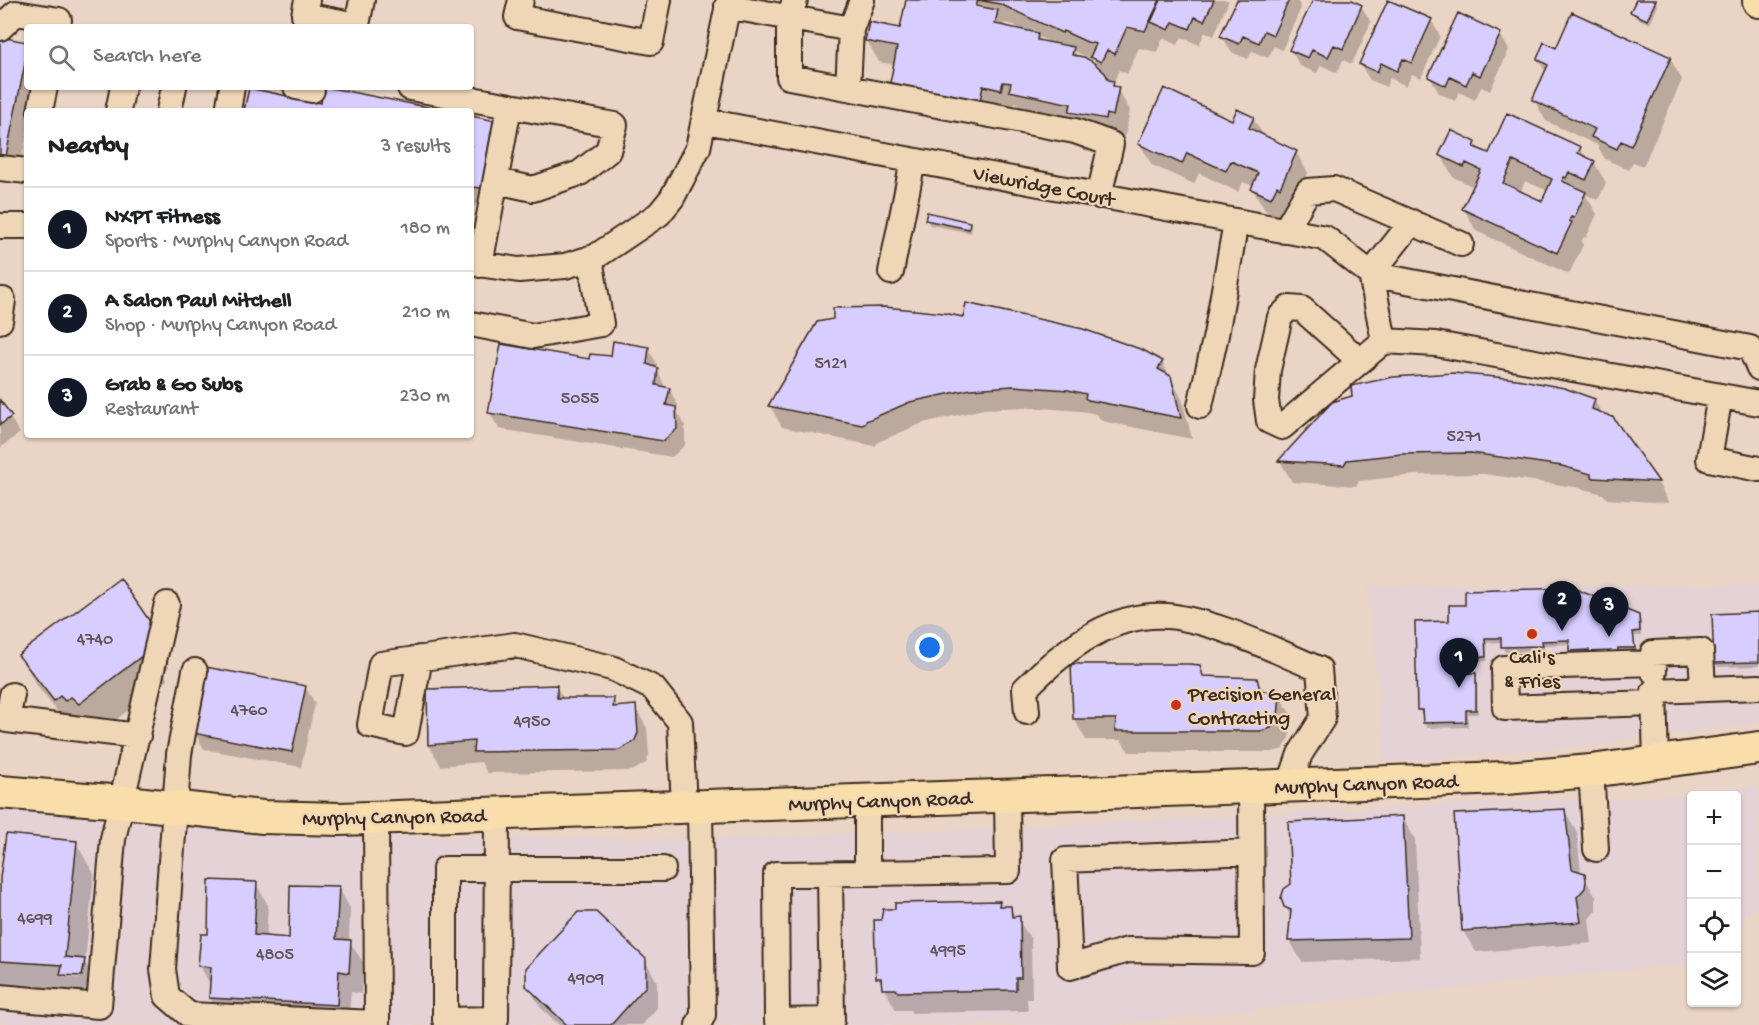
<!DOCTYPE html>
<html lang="en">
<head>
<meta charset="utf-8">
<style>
	:root { --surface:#fff; --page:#f6f6f6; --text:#202124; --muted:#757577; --line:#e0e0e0; --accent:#111827 }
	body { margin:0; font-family:"Gochi Hand",sans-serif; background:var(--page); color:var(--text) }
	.controls { position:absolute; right:18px; bottom:18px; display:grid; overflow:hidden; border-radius:6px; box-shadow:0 2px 4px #0004 }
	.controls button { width:54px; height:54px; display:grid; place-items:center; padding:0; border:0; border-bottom:2px solid var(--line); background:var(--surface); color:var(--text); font:30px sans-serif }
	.you { position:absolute; left:930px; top:648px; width:21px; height:21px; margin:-15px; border:4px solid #fff; border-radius:50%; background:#1a73e8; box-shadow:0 0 0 9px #1a73e833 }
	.badge { display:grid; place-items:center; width:39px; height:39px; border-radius:50%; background:var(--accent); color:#fff; font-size:20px; font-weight:700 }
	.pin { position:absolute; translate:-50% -50px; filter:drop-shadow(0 2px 3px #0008) }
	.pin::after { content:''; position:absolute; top:32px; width:21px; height:18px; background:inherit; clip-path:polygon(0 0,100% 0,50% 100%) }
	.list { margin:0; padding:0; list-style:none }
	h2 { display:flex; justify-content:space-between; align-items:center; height:78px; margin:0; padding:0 24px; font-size:26px }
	h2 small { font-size:20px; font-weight:400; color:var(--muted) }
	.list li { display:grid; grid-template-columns:39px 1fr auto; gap:18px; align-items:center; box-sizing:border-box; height:84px; padding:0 24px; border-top:2px solid var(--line) }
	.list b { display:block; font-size:22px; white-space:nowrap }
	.list p { margin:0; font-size:20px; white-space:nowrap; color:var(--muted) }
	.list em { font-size:20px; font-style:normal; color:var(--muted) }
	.icon { flex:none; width:33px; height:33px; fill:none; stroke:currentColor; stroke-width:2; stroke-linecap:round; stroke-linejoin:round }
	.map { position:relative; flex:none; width:1759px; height:1025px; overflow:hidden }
	.search { position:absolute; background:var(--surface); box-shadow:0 2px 4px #0004; left:24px; top:24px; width:450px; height:66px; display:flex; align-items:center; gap:15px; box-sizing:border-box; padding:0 21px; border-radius:6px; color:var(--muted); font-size:22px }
	.panel { position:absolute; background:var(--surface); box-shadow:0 2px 4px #0004; left:24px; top:108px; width:450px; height:330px; border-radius:6px }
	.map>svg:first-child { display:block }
</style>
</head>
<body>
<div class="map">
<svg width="1759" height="1025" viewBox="0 0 1759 1025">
	<rect width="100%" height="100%" fill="#ead4c5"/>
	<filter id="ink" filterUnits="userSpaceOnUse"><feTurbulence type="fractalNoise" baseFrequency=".0167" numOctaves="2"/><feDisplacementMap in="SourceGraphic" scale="12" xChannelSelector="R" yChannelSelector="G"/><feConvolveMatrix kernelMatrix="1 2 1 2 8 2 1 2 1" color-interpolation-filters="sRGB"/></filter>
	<g filter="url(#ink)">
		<path fill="#e5d2d6" d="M1368,585H1759V723L1572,747L1385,762Z
			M1759,786V906L1737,922L1736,796H1692V959L1685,964L1108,1025H23L0,1023V810L395,836L713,839L981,829L1560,799L1613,800Z"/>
		<path fill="#0003" fill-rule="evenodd" d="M907,0H1229L1214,36L1205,32L1199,45L1182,37L1178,45L1163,38L1157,52L1139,48L1127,74L1119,70L1113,83L1130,110L1125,136L1119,135L1118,139L1023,112L1017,103L1015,102L1013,110L904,104L891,82L895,65L879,62L867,41L902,30ZM1004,23L1014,25L1023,31L1006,28ZM1039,37L1054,44L1043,43ZM1074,51L1094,60L1100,71L1078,57Z
			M1238,0H1297L1301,8L1282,50L1274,46L1268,58L1252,51L1248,59L1231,52L1222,36Z
			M1315,0H1348L1361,6L1371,22L1352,64L1343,60L1337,73L1321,65L1317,73L1300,66L1291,50Z
			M1637,0H1654L1658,6L1650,24L1635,17L1632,12Z
			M1431,20L1440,36L1421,78L1412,74L1406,86L1390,78L1386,87L1370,80L1360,64Z
			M1500,34L1509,50L1490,91L1481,87L1475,100L1459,92L1455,101L1439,93L1430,77Z
			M0,39L27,43V87H36L31,111H27V131L18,177L0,174Z
			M1557,50L1670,58L1682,80L1643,166L1633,162L1629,170L1605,159L1597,145L1546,121L1534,100L1546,73L1538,59Z
			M471,117L495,122L481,202L471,209Z
			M1253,118L1265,138L1296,152L1308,173L1292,208L1283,219L1265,210L1252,188L1253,186L1243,182L1238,192L1199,173L1194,184L1152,165L1140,144Z
			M1475,143L1480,151L1489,155L1580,148L1586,159L1594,162L1606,183L1598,200L1585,194L1597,214L1586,238L1584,237L1581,241L1583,245L1569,274L1476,231L1464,209L1474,187L1453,177L1441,155ZM1525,181L1548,191L1542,203L1520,193Z
			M927,220L969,223L972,228L971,233L930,225Z
			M648,348L657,364V369L666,389H669L678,405L677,411L685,425V445L672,457L499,429L490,413L591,361Z
			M1162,362L1182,399L1192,439L1102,421L1096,414L1081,411L1026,407L984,409L923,423L878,442L875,446L782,427L770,406Z
			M1594,400L1603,415L1612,419L1658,483L1669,503L1607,499L1603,494L1575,487L1484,474L1415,475L1359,481L1356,486L1292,482L1280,461L1332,403Z
			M0,402L20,433L0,448Z
			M1759,614V666L1718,667L1715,663Z
			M1638,616L1641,621V636H1634L1636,652L1573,655L1570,644L1544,645V651L1505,652L1502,642L1487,643V661L1469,662V675H1475L1477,680L1478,714H1468V727L1427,728L1424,723V714L1422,715L1419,710L1417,623Z
			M152,627L169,658L165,660L169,667L163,672L168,680L97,734L73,731L37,686L20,655Z
			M1073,666L1199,667L1205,678L1256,679L1264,692L1279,695L1292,716L1289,739L1283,749L1273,752H1129L1121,740H1086L1074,719Z
			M305,687L315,703L301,767L204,749L195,733Z
			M556,687L564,699H613L618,708L635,707L647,728L649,755L646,763L632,771L487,773L481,762L441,766L429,745Z
			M1565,811L1577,832L1581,873L1596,896V910L1589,919L1592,943L1476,952L1463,931Z
			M1403,818L1415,839L1420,958L1302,962L1290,941L1292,918L1285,906Z
			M76,843L94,874L85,962L102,991L100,1007L0,990V890ZM61,973L77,974L80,978L60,976Z
			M256,884L268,905L266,938L290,940L338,887L350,908L349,941L363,962L361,994L351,992L348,1025L223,1019L210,998L211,986L200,966L210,935Z
			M999,903L1002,908H1010L1031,939L1032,999H1027L1028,1011L912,1013L910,1010H896L878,977Z
			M645,960L657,982V1008L642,1025H559L540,1007L528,985Z"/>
		<path fill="#d8cdff" stroke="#3b2a1e" stroke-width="1.5" fill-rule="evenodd" d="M906,0H978L976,6L998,10L995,24L1038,33L1037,40L1074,47L1072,55L1084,57L1093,62L1105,73L1109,80L1114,81L1113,86L1119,87L1113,116L1107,114L1106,119L1069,112L1071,104L1009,91L1011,83L1003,82L1001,90L983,86L980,101L890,83L897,47L865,41L869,22L900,28Z
			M978,0H1160L1145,31L1127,27L1115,54L1107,50L1101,62L1090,57L1096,44L1087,42L1063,31L1062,33L1000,4Z
			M1161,0H1214L1204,21L1195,17L1190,29L1173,22L1169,30L1151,22Z
			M1237,0H1289L1273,35L1264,31L1259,43L1243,36L1239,44L1220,36Z
			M1313,0H1352L1362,5L1343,49L1334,45L1328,57L1312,50L1308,58L1289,50Z
			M1388,0L1432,19L1412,63L1403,59L1397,71L1381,63L1377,72L1359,64Z
			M1636,0H1656L1647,20L1630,12Z
			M1572,12L1671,57L1631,146L1621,141L1617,149L1591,137L1595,129L1532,100L1548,65L1537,59L1544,42L1556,48Z
			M1458,13L1501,33L1480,76L1472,72L1466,85L1450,77L1446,86L1428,77Z
			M0,37L27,42V54L6,156L0,155Z
			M323,87H326L447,111H244L249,88L321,103Z
			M1164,88L1232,120L1237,109L1254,117L1249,128L1297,151L1280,188L1277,186L1271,198L1251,189L1258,173L1231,161L1226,171L1187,153L1182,164L1138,144Z
			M1507,113L1581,147L1578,153L1595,161L1586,180L1569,172L1566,178L1564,177L1562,181L1586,192L1574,218L1571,217L1569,221L1572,222L1557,253L1462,209L1481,170L1466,163L1464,167L1439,155L1451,130L1476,142L1474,147L1489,153ZM1513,161L1552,179L1542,201L1503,183Z
			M471,116L496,121L482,188L471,187Z
			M927,212L970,222L969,229L925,220Z
			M966,303L1083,329L1143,350L1163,361L1158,369L1171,376L1181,418L1088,400L1085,398L1086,394L1068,390L1013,386L971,389L910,402L866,421L865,424L862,425L768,406L817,322L833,319V308L885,307L944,313L963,317Z
			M613,341L649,347L647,364L658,368L656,385L670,388L666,405L676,407L677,429L663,441L488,413L501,344L589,359L590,354L611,356Z
			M1453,373L1517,379L1564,388L1595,399L1592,409L1613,417L1659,482L1594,478L1591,476V474L1562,466L1471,453L1402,454L1347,460L1344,465L1278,461L1332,402L1352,396L1351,386L1393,377Z
			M0,400L12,416L0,425Z
			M120,578L153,626L148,629L152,636L151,649L79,704L71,697L65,701L60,696L54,701L18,655Z
			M1573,588L1639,615L1640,631L1633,632L1635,648H1618V659H1589V650L1569,651V640L1542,641L1543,646L1501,647V638H1485L1486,657H1467V673H1476V710H1466V722L1423,723L1422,710H1417L1415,622L1449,621V605H1465V591Z
			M1759,612V662L1714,663L1712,614Z
			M1071,664H1190L1200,665L1203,676L1257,678L1260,690L1280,694L1278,717L1271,728L1260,731H1115L1116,719H1073Z
			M206,667L306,686L292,752L193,733Z
			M557,685V698H614L613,707L636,705L638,733L634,742L619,750L473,752L474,741L428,745L427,689Z
			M1565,809L1572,869L1585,873L1586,881L1585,888L1577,897L1581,922L1462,931L1454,814Z
			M1403,816L1409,938L1288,941L1291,910L1284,907L1281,898L1284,889L1291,884L1288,822Z
			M6,834L77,841L65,957L85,959L82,976L60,975L62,965L0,961V878Z
			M209,880L257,882L254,935L289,938L290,885L339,886L336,939L351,940L349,973L339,971L337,1005L209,998L211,967L198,966L201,934H208Z
			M1000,901L999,906H1011L1012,917L1020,916L1021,978H1016V990L898,992L896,989H882L881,978H876L874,920H881L883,909H895V903Z
			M578,912H596L646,959V986L611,1025H567L526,986V968Z"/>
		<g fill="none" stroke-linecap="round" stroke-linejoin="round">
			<defs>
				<path id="minor" d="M307,0L304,15L357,25L362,0
					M521,0L517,17L651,42L659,0
					M795,0L789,18V77L1075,131L1111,144L1099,196
					M727,6L851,29
					M0,28L16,13L59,20L57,27
					M296,87L312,90
					M410,88L615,125L608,151L580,173L533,189L496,181
					M848,88L851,29L862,0
					M40,111L45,87
					M118,111L123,87
					M169,111L174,87
					M228,111L232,87
					M705,121L1325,238L1371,274L1750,348L1759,368
					M0,168L27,171
					M0,226H27
					M1285,231L1308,191L1334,189L1461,244
					M471,263L519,270L565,266L595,257L659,214L672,198L698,148L729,0
					M480,265L509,107
					M891,272L913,161
					M0,300H3L0,321
					M471,324L533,336L601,324L590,258
					M1384,341L1371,274L1412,222
					M1360,361L1302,309L1289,308L1280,317L1268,370L1266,400L1269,421L1282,427L1384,341L1436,344L1759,403
					M1720,396L1709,459L1759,469
					M1200,406L1216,335L1236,222
					M420,658L406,733L370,725L381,664L515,645L612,668L653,688L680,722L684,807
					M1653,663L1504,668L1505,708L1655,703
					M195,671L179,754L163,969L167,996L189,1015L377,1023L376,818
					M1654,672L1653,653L1701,651L1703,689
					M12,695L7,720L138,736
					M1027,712L1025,689C1064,649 1116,608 1176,617C1225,625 1273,650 1319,669L1323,718L1300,754L1289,786
					M1656,762L1654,691L1759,687
					M1591,771L1596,849
					M1251,787L1252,952L1128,950L1070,967L1065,860L1251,852
					M867,800V873L1008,871L1007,796
					M497,814L496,1019L445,1020V869H663
					M830,874L832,1020L777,1021L776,874L867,873
					M0,997L99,1006L113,839L167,604
					M698,1025L703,1015L700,807"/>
				<path id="major" d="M1759,0V1
					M0,792L135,803L263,817L340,819L1506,778L1591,771L1759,748"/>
			</defs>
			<use href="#minor" stroke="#3b2a1e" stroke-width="28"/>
			<use href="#major" stroke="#3b2a1e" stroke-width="36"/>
			<use href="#minor" stroke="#efd6b7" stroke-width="24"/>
			<use href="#major" stroke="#f9deab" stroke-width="32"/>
		</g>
	</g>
	<g fill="#c8321e" stroke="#efd6b7" stroke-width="2">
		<circle cx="1532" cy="634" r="6"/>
		<circle cx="1176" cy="705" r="6"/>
	</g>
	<g text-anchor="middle" stroke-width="4.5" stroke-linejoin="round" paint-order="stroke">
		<g font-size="18" fill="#625356">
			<text x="831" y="368">5121</text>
			<text x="580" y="403">5055</text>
			<text x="1464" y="441">5271</text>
			<text x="95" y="644">4740</text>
			<text x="249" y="715">4760</text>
			<text x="532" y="726">4950</text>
			<text x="35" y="923">4699</text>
			<text x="948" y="955">4995</text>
			<text x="275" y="959">4805</text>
			<text x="586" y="983">4909</text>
		</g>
		<g font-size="21" fill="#3b2a1e" stroke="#efd6b7">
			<text transform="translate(1044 185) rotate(11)" y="7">Viewridge Court</text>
			<text transform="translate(1366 783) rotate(-2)" y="7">Murphy Canyon Road</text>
			<text transform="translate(880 800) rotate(-2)" y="7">Murphy Canyon Road</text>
			<text transform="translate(394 816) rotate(-1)" y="7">Murphy Canyon Road</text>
		</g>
		<g font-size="21" fill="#3b2a1e" stroke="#efd6b7">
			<text x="1532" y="663">Cali's<tspan x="1532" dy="24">&amp; Fries</tspan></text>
			<text x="1188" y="700" text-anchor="start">Precision General<tspan x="1188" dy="24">Contracting</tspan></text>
		</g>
	</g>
</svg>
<div class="controls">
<button>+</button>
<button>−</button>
<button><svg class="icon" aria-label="locate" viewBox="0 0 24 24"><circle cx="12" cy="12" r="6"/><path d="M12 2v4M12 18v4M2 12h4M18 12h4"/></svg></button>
<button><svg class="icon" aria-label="layers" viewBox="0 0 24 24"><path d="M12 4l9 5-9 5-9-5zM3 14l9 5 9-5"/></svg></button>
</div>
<div class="you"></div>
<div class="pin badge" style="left:1459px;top:688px">1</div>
<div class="pin badge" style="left:1562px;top:631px">2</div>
<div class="pin badge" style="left:1609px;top:637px">3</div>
<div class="search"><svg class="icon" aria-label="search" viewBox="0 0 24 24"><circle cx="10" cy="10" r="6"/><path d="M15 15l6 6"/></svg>Search here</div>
<section class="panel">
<h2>Nearby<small>3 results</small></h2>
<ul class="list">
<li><span class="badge">1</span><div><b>NXPT Fitness</b><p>Sports · Murphy Canyon Road</p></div><em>180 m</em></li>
<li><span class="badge">2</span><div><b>A Salon Paul Mitchell</b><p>Shop · Murphy Canyon Road</p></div><em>210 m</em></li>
<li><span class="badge">3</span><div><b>Grab &amp; Go Subs</b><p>Restaurant</p></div><em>230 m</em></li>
</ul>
</section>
</div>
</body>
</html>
